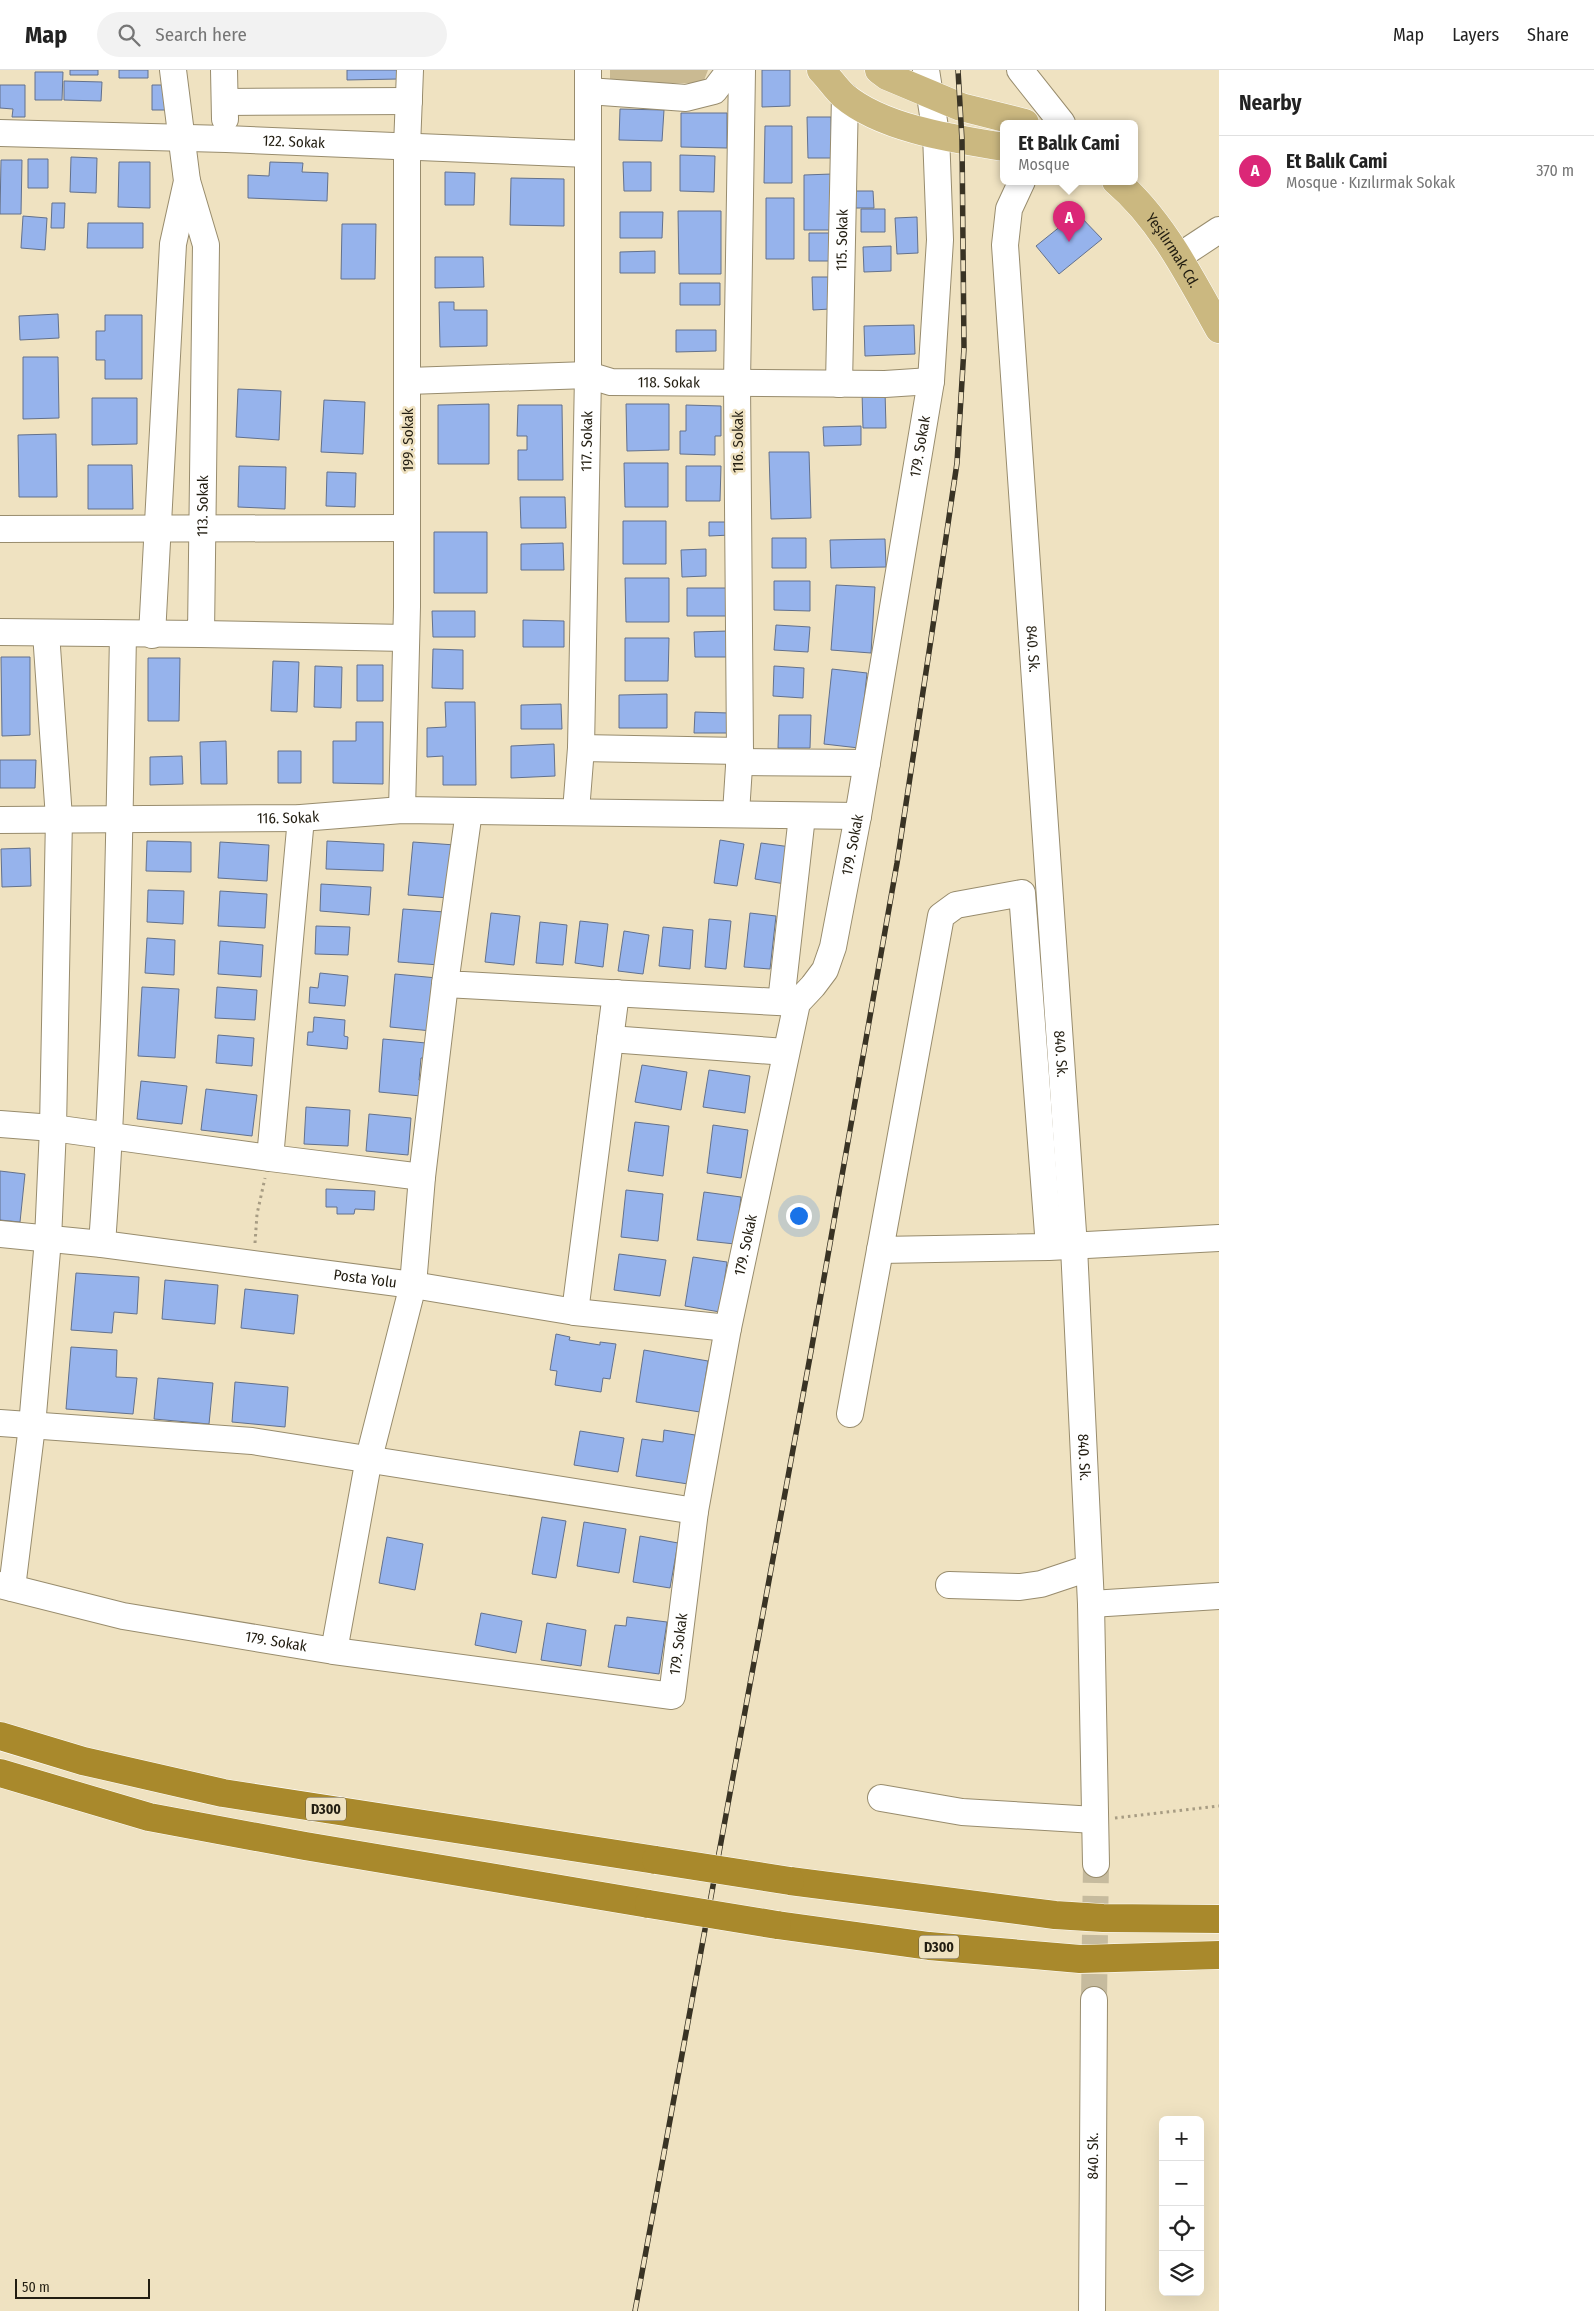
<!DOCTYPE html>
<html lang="en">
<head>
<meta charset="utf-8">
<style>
	:root { --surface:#fff; --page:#f2f2f2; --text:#222; --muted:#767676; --line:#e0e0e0; --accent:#db2777 }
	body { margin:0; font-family:"Fira Sans Condensed",sans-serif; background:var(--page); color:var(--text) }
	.controls { position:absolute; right:15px; bottom:15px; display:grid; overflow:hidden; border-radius:8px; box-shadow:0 5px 20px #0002 }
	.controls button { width:45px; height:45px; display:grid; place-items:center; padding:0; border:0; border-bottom:1px solid var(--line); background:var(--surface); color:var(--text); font:25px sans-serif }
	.scale { position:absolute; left:15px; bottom:12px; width:135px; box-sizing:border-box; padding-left:5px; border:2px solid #221d11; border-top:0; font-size:14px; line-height:18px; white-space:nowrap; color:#221d11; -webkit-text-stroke:4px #efe2c1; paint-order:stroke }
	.you { position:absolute; left:798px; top:1145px; width:18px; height:18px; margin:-12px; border:4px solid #fff; border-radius:50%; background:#1a73e8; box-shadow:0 0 0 8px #1a73e833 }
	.badge { display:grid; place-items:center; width:32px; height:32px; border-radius:50%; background:var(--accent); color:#fff; font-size:16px; font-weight:700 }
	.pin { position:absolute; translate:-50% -41px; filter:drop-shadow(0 1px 2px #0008) }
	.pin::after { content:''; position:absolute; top:26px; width:18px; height:15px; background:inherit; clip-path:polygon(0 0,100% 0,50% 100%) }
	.popup { position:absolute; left:1000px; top:50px; width:138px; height:65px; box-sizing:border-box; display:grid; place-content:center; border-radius:8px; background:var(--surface); filter:drop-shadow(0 1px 4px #0005); font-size:16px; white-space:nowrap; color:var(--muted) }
	.popup b { font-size:19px; color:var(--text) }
	.popup::after { content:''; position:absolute; left:50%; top:100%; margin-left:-10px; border:10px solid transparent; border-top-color:var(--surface) }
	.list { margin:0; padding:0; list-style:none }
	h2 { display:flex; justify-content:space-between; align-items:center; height:65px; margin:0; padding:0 20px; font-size:21px }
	h2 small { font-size:16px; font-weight:400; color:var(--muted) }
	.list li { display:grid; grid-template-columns:32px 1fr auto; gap:15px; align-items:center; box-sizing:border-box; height:70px; padding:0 20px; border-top:1px solid var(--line) }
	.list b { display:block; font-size:19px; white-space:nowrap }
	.list p { margin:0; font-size:16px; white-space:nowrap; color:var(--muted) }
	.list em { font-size:16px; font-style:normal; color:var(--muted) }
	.icon { flex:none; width:28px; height:28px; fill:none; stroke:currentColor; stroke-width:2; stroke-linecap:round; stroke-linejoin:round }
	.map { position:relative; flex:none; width:1219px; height:2241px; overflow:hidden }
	header { display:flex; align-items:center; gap:30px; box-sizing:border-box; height:70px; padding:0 25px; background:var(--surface); border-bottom:1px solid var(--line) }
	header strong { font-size:24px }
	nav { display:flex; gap:28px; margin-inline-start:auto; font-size:18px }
	.search { width:350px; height:45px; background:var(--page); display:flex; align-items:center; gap:12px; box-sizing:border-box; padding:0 18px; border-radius:28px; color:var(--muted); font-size:19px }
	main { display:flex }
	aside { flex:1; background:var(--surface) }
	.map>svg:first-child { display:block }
</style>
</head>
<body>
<header>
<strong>Map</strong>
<div class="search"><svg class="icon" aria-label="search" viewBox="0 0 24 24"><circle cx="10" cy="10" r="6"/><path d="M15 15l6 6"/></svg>Search here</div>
<nav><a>Map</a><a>Layers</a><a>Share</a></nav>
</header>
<main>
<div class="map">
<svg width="1219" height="2241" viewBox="0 0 1219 2241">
	<rect width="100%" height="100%" fill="#efe2c1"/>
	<path fill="#caba92" d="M610,0H708L703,13H610Z"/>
	<path fill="#96b3ec" stroke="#63718c" d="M70,0H98V5H70Z
		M119,0H148V8H119Z
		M347,0H398V9L347,10Z
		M762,0H790V36L762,37Z
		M35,2H63L62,30H35Z
		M64,11L102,12L101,31L64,30Z
		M0,15H25V47H12L13,39L0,38Z
		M152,15H166V40H152Z
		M620,39L664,40L662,71L619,70Z
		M681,43H727V78L681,77Z
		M807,47H831L832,88H808Z
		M765,56H792V113H764Z
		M680,85L715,86L714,122L680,121Z
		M71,87L97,88L96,123L70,122Z
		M28,89H48V118H28Z
		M1,90H22L21,144H0Z
		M119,92H150V138L118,137Z
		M270,92L303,93L302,102L328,103L327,131L248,128V105L269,106Z
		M623,92H651V121H624Z
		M445,102L475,103L474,135H445Z
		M832,104V160H804V105Z
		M511,108L564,109V156L510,155Z
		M854,121H873L874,138H855Z
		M766,128H794V189H766Z
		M52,133H65L64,158H51Z
		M861,139H885V162H861Z
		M678,141H721V204H679Z
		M620,142H663L662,168H620Z
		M1077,143L1102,169L1059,204L1036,176Z
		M23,146L47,148L45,180L21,178Z
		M917,147L918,183L897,184L895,148Z
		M88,153H143V178H87Z
		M342,154H376L375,209H341Z
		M809,163H832V191H809Z
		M891,176V201L864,202L863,177Z
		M655,181V203H620V182Z
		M435,187H483L484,217L435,218Z
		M812,207H829L830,239L813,240Z
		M680,213H720V235H680Z
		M439,232H454V240H487V276L440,277Z
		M58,244L59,268L20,270L19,246Z
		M105,245H142V309H105V290H96V261H105Z
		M914,255L915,284L865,286L864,256Z
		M676,260H716V281L676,282Z
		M23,287H58L59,348L23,349Z
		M238,319L281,321L279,370L236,367Z
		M885,321L886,358H863L862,322Z
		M92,328H137V374L92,375Z
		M324,330L365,332L363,384L321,382Z
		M489,334V394H438V335Z
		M626,334H669V380L627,381Z
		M518,335H562L563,410H518V380H527V366H517Z
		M686,335L721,336V366H715V385L680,384V361H686Z
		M861,356V375L824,376L823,357Z
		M56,364L57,427H19L18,365Z
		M769,382H809L811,448L771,449Z
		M624,393H668V437H625Z
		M88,395H132L133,439H88Z
		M239,396L286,397L285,439L238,437Z
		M686,396H721L720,431H686Z
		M327,402L356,403L355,437L326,436Z
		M520,427H565L566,458H521Z
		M623,451H666V494H623Z
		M709,452H731V465L709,466Z
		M434,462H487V523H434Z
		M772,468H806V498H772Z
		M885,469L886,497L831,498L830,470Z
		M563,473L564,500H521V474Z
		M706,479V506L682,507L681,480Z
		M625,508H669V552H626Z
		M774,511H810V541L774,540Z
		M836,515L875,517L871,583L831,580Z
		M687,518H726L727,546H687Z
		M432,541H475V567H433Z
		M523,550L564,551V577H523Z
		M776,555L810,557L808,582L774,580Z
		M728,561V587H695L694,562Z
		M625,568H669L668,611H625Z
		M433,579L463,580V619L432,618Z
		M1,587H30V665L2,666Z
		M148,588H180L179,651H148Z
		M273,591L299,592L297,642L271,641Z
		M357,595H383V631H357Z
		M315,596L342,597L341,638L314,637Z
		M774,596L804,598L803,628L773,626Z
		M832,599L867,603L859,678L824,674Z
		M667,624V658H619V625Z
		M445,632H475L476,715H443V686L427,687V658L446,657Z
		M561,634L562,659H521V635Z
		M695,642L729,643L728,663H694Z
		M779,645H811L810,678H778Z
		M356,652H383V714L333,713V671H356Z
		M226,671L227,714H201L200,672Z
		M554,674L555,706L511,708V676Z
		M278,681H301V713H278Z
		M182,686L183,714L150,715V687Z
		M0,690H36L35,718H0Z
		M720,770L744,774L737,816L714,813Z
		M147,771L191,772V802L146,801Z
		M327,771L384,774L383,801L326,799Z
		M220,772L269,775L267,811L218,808Z
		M413,772L455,775L450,828L408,825Z
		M761,773L791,777L785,814L755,809Z
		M30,778L31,816L2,817L1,779Z
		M321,814L371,817L369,845L320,841Z
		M148,820L184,821L183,854L147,852Z
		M220,821L267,824L265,858L218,856Z
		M403,839L445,842L440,895L398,892Z
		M491,843L520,846L514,895L485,892Z
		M750,843L776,846L770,899L744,897Z
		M709,849L731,851L726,899L705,897Z
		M580,851L608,854L603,897L575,893Z
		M540,852L567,855L563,895L536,893Z
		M316,856L350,857L348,885L315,884Z
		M663,857L693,860L690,899L659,896Z
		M624,861L649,865L643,904L618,901Z
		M147,868L175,870L174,905L145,903Z
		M220,871L263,875L261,907L218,904Z
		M320,903L348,906L345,936L309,933L310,917L318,918Z
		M395,904L437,908L432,961L390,957Z
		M142,917L179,919L175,988L138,986Z
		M217,917L257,920L255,950L215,948Z
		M314,947L345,950L344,966L348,967L347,979L307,975L308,962H313Z
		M218,965L254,968L252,996L216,993Z
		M383,969L426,973L424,988H421L419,1010L422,1011L421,1026L379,1022Z
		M642,995L687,1002L681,1040L635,1032Z
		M709,1000L750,1006L745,1043L703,1037Z
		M141,1011L187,1016L182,1054L137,1049Z
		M206,1019L257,1025L252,1066L201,1060Z
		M306,1037L350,1040L348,1076L304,1074Z
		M369,1044L411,1048L408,1085L366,1081Z
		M635,1052L669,1056L663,1106L628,1101Z
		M713,1055L748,1060L741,1108L707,1103Z
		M0,1101L25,1104L20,1152L0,1150Z
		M326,1119L375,1121L374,1140L355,1139L354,1144H337V1137H326Z
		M626,1120L663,1124L658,1171L621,1167Z
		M704,1122L741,1127L735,1174L697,1170Z
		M619,1184L666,1190L660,1226L614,1220Z
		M693,1187L727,1192L720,1242L685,1236Z
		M76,1203L139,1207L137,1244L114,1242L112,1263L71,1260Z
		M165,1210L218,1215L215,1254L162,1249Z
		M245,1219L298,1225L294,1264L241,1258Z
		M556,1264L570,1267L569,1270L600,1275V1272L616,1274L610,1309L603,1308L601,1322L555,1315L557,1301L550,1300Z
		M71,1277L117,1280L116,1307L137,1308L133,1344L66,1339Z
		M644,1280L708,1291L700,1342L636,1332Z
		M158,1308L213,1313L209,1354L154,1349Z
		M235,1312L288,1317L285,1357L232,1352Z
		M664,1360L695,1365L688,1414L636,1406L642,1369L663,1372Z
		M580,1361L624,1368L618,1402L574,1395Z
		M542,1447L566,1451L556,1508L532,1504Z
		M584,1452L626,1459L619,1503L577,1496Z
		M640,1466L678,1473L670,1518L633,1512Z
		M387,1467L423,1474L415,1520L379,1513Z
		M481,1543L522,1551L516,1583L475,1575Z
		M627,1547L667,1552L659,1604L608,1597L615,1555L626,1556Z
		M547,1553L586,1560L581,1596L541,1590Z"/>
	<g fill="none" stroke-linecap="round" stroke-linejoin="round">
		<path stroke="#c6bb9e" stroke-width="26" stroke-dasharray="26 13" stroke-linecap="butt" d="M1094,1930L1096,1794"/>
		<defs>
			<g id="minor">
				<path d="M224,0L225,49"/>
				<path d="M1020,0L1062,53"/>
				<path d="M588,21L686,28L714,21L730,0"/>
				<path d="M225,32L409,31"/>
				<path id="s1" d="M0,63L226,69L588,84"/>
				<path id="s2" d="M1022,111L1009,139L1005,175L1074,1177L1091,1534L1096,1794"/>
				<path d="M1178,187L1219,160"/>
				<path id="s3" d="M408,311L588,305L611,312L885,314L931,311"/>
				<path id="s4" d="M839,314L845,26"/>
				<path d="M0,459L407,458"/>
				<path id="s5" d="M0,562L201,564L206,175L187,111"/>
				<path d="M201,564L406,568"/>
				<path d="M152,565L173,174L187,111L173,0"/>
				<path d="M581,678L740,681"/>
				<path d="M739,692L867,693"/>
				<path d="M402,740L407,537V77L410,0"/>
				<path d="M469,741L445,914L797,933"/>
				<path id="s6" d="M576,741L581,678L588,305V0"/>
				<path d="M736,743L740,681L737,313L742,0"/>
				<path id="s7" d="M0,750L301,748L402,740L858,746"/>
				<path d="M781,932L802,746"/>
				<path d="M610,969L786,982"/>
				<path d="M0,1054L53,1058L270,1088L422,1107"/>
				<path d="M270,1088L301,748"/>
				<path id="s8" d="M0,1164L102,1174L413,1215L575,1242L728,1258"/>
				<path d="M102,1174C117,971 119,768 123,565"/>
				<path d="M1049,1177L1022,823L956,835L941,846L880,1180L1049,1177L1219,1168"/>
				<path d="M575,1242L616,923"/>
				<path d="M850,1344L880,1180"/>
				<path d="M0,1353L252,1371L695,1441"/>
				<path id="s9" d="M0,1515L123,1546L334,1581L672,1626L695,1441L728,1258L797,933L813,916L825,900L833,877L858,746L931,311L940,170L936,64L926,0"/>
				<path d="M949,1515L1020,1517L1041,1514L1089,1498"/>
				<path d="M12,1518L32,1356L48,1169L53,1058L59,748L46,563"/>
				<path d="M1091,1534L1219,1526"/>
				<path d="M334,1581L369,1388L413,1215L422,1107L445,914"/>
				<path d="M881,1728L962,1742L1095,1750"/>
				<path id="s10" d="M1092,2241L1094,1930"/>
			</g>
			<g id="major">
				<path d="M821,0C829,8 836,19 844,26C883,59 955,69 1004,77"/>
				<path d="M879,0L887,6L961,37L1025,53"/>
				<path id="s11" d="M1116,111C1161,149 1190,207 1219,259"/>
			</g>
			<path id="highway" d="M0,1666L83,1691L223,1723L656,1790
				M0,1703L149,1747L305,1776L649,1834
				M790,1811L1055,1845L1103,1848L1219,1849
				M777,1855L929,1876L1080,1889L1219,1885"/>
		</defs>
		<use href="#minor" stroke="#988c6d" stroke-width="28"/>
		<use href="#major" stroke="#fff" stroke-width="29"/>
		<use href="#highway" stroke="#fff" stroke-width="29"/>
		<path stroke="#a79c83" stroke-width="3" stroke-dasharray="2.5 4" stroke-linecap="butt" d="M255,1173L257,1144L265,1108
			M1115,1748L1219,1736"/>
		<use href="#minor" stroke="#fff" stroke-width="26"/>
		<use href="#major" stroke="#cbb880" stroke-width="28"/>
		<use href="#highway" stroke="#a9892c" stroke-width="28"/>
		<defs>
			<path id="rail" d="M635,2241L812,1276L897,793L931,569L957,393L964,278L962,70L958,0"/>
		</defs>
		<use href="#rail" stroke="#393324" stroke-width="5.5"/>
		<use href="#rail" stroke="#efe2c1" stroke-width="4" stroke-dasharray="11" stroke-linecap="butt"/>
		<defs>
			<path id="highway-bridge" d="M656,1790L790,1811
				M649,1834L777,1855"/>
		</defs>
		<use href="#highway-bridge" stroke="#fff" stroke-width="29" stroke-linecap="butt"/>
		<use href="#highway-bridge" stroke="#a9892c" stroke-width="28"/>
	</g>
	<g text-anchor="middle" stroke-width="5" stroke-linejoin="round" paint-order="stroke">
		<g fill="#efe2c1" stroke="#605846" stroke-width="1">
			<rect x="306" y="1727.5" width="40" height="23" rx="4"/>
			<rect x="919" y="1865.5" width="40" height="23" rx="4"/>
		</g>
		<g font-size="14" font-weight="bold" fill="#221d11">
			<text x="326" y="1744">D300</text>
			<text x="939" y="1882">D300</text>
		</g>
		<g font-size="15" fill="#221d11" stroke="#efe2c1">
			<text dy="5" stroke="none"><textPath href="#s1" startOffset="294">122. Sokak</textPath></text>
			<text dy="5" stroke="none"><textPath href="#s4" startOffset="144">115. Sokak</textPath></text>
			<text dy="5" stroke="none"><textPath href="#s11" startOffset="90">Yeşilırmak Cd.</textPath></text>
			<text dy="5" stroke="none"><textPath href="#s3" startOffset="262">118. Sokak</textPath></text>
			<text transform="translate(408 370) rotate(-90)" y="5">199. Sokak</text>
			<text dy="5" stroke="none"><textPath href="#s6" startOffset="370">117. Sokak</textPath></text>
			<text transform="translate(738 372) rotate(-90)" y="5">116. Sokak</text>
			<text dy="5" stroke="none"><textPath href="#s9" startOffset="1962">179. Sokak</textPath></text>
			<text dy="5" stroke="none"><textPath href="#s5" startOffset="329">113. Sokak</textPath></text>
			<text dy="5" stroke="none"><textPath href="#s2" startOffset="472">840. Sk.</textPath></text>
			<text dy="5" stroke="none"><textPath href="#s7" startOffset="288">116. Sokak</textPath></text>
			<text dy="5" stroke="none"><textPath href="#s9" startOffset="1558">179. Sokak</textPath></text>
			<text dy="5" stroke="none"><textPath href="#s2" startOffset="878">840. Sk.</textPath></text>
			<text dy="5" stroke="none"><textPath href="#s9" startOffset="1139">179. Sokak</textPath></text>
			<text dy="5" stroke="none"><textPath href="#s8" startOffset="368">Posta Yolu</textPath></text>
			<text dy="5" stroke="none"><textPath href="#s2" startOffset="1282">840. Sk.</textPath></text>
			<text dy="5" stroke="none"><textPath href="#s9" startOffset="282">179. Sokak</textPath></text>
			<text dy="5" stroke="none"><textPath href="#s9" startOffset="734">179. Sokak</textPath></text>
			<text dy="5" stroke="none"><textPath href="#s10" startOffset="155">840. Sk.</textPath></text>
		</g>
	</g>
</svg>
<div class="controls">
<button>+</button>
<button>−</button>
<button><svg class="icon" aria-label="locate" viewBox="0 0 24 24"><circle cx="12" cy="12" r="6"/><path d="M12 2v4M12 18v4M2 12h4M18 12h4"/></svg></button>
<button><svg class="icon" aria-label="layers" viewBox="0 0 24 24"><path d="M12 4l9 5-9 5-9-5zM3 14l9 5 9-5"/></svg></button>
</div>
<div class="scale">50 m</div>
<div class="you"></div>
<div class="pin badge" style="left:1069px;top:172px">A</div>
<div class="popup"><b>Et Balık Cami</b>Mosque</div>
</div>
<aside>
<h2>Nearby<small></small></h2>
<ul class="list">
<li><span class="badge">A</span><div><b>Et Balık Cami</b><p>Mosque · Kızılırmak Sokak</p></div><em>370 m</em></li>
</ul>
</aside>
</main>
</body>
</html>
